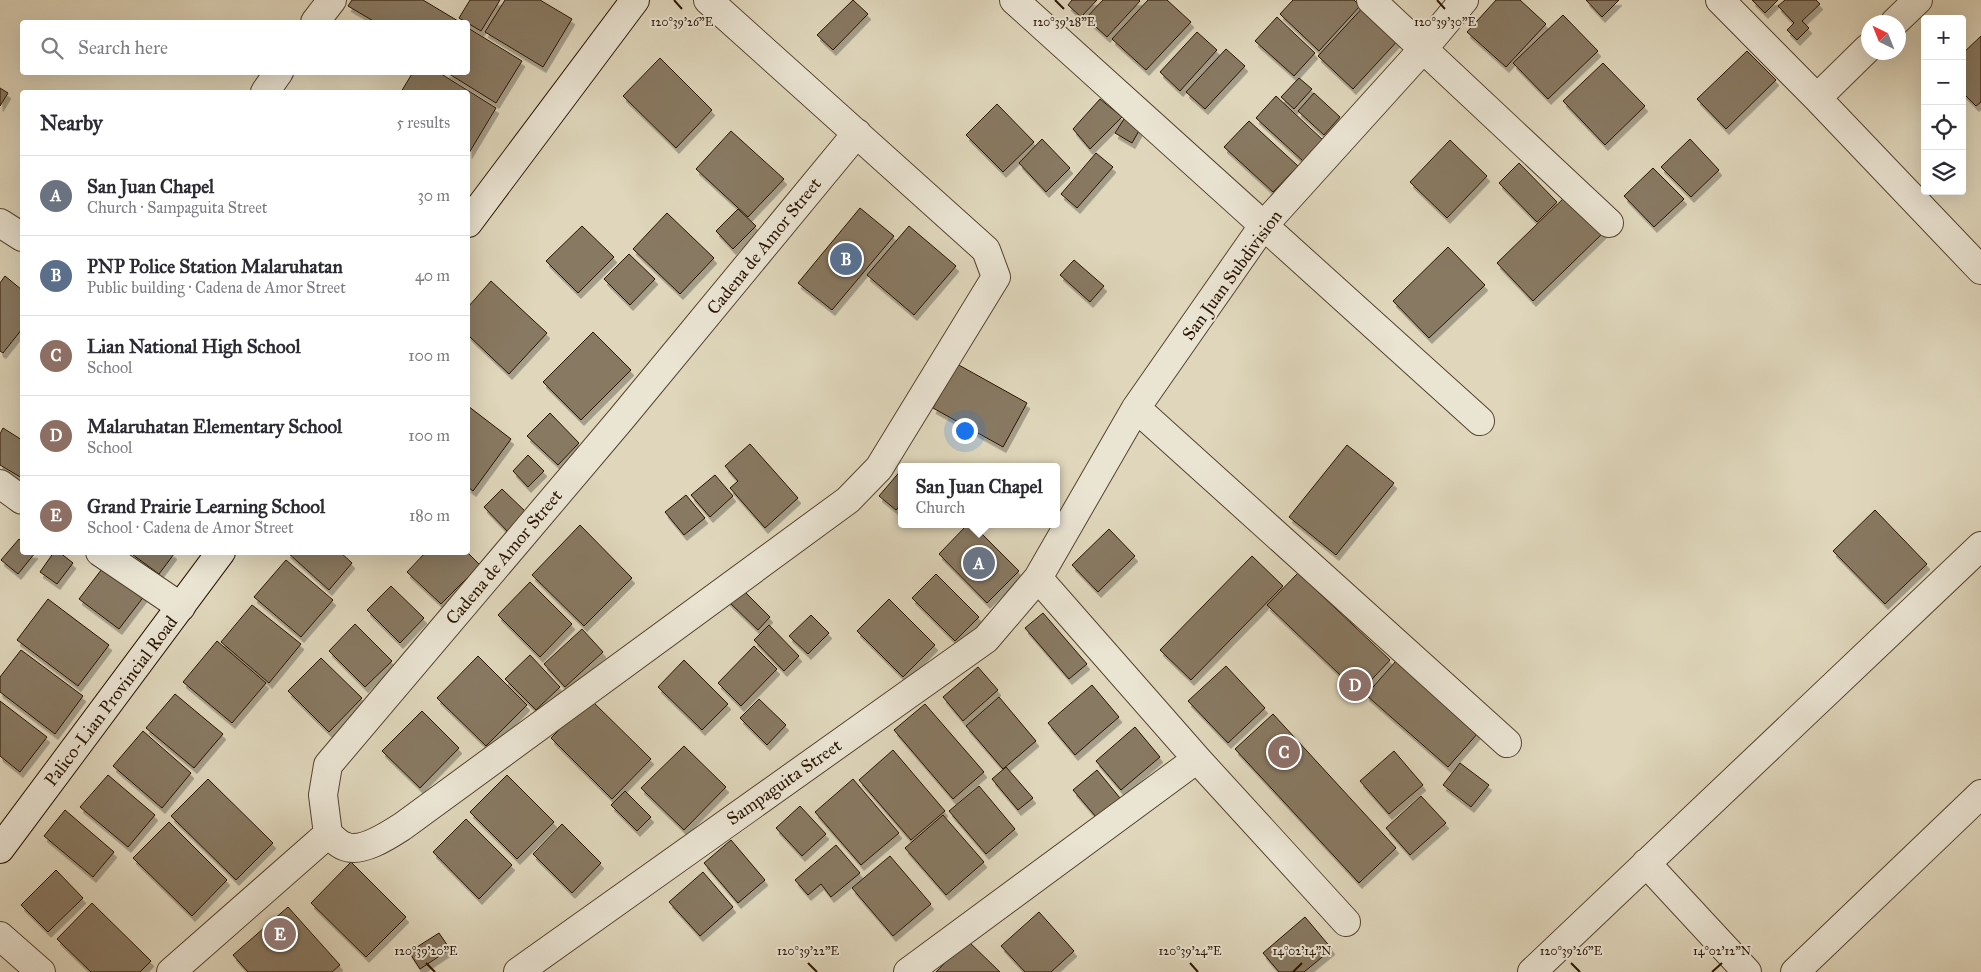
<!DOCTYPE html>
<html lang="en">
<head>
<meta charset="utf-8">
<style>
	:root { --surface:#fff; --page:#f2f2f3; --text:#2b2b33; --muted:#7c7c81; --line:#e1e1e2; --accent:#8f2418 }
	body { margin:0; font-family:"IM FELL Great Primer",serif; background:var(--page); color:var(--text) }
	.controls { position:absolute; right:15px; top:15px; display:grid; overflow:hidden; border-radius:5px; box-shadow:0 5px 20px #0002 }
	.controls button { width:45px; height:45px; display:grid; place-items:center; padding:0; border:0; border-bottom:1px solid var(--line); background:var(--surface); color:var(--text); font:25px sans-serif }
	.compass { position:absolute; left:1861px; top:15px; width:45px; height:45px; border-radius:50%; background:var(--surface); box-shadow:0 5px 20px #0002; rotate:317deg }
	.you { position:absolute; left:964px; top:430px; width:18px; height:18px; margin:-12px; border:4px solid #fff; border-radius:50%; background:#1a73e8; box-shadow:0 0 0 8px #1a73e833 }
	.badge { display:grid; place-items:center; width:32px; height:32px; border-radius:50%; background:var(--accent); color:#fff; font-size:16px; font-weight:700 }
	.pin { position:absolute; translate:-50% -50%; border:2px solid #fff; box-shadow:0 1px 5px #0006 }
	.popup { position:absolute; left:898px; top:463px; width:162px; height:65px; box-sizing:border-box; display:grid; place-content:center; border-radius:5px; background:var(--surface); filter:drop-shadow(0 1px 4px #0005); font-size:16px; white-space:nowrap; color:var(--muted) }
	.popup b { font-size:19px; color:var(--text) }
	.popup::after { content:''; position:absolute; left:50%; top:100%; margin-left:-10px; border:10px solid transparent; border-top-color:var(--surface) }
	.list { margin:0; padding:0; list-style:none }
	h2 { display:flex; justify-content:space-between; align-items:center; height:65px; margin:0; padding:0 20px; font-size:21px }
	h2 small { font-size:16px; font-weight:400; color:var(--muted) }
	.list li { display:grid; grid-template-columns:32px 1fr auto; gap:15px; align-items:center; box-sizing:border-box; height:80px; padding:0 20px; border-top:1px solid var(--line) }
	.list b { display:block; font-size:19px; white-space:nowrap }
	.list p { margin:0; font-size:16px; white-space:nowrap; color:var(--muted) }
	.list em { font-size:16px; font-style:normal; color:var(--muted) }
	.icon { flex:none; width:28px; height:28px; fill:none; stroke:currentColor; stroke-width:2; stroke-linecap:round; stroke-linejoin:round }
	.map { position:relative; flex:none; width:1981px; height:972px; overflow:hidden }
	.search { position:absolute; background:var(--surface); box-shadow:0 5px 20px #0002; left:20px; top:20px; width:450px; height:55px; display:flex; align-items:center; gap:12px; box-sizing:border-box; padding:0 18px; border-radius:5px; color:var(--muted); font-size:19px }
	.panel { position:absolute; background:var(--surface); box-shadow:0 5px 20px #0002; left:20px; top:90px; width:450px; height:465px; border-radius:5px }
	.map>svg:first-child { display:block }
</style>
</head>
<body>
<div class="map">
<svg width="1981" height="972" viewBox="0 0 1981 972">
	<defs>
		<filter id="shadow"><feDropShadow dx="3" dy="5.5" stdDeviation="0" flood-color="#0004"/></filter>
	</defs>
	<rect width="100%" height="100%" fill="#dfd6bb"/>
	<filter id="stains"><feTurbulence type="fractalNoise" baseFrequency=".004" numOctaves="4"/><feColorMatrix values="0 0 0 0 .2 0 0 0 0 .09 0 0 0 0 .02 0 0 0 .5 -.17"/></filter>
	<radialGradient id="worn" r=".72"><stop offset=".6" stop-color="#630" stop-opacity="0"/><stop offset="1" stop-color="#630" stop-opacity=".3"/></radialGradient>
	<path fill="#887962" stroke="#291502" filter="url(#shadow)" d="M352,0H423L458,21L375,22L348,6Z
		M470,0H500L481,31L459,18Z
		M505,0H540L572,19L543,67L485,32Z
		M853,0L868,14L833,50L817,35Z
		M1072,0H1097L1081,17L1068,5Z
		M1103,0H1139L1140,1L1107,37L1086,18Z
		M1148,0H1167L1191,22L1146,70L1112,39Z
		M1293,0H1354L1360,6L1319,51L1280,14Z
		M1496,0H1520L1546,24L1506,67L1467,32Z
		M1586,0H1619L1602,17Z
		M1752,0H1778L1765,13Z
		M1785,0H1816L1820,4L1802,21L1809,28L1797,40L1787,30L1794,23L1778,6Z
		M1366,4L1401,37L1353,89L1318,56Z
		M1563,15L1598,51L1548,99L1513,63Z
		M1277,17L1315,53L1294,76L1255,41Z
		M468,28L522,61L496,103L446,72H468Z
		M1197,32L1217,50L1180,91L1160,72Z
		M1981,36V102L1976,106L1962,92V54Z
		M1226,49L1245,66L1205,109L1186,92Z
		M1747,51L1776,80L1726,129L1697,99Z
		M660,58L712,110L676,148L623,96Z
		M1603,63L1645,106L1605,145L1563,101Z
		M413,72H438L496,108L469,153L468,92H401Z
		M1299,78L1312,89L1294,109L1281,97Z
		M0,88L8,93L0,106Z
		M1314,93L1340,117L1324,135L1298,111Z
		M1276,96L1324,141L1304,162L1256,118Z
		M1100,99L1122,117L1090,149L1073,129Z
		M997,104L1034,142L1003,172L966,135Z
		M1124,119L1140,129L1132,143L1115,133Z
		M1249,121L1298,166L1273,192L1224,147Z
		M731,131L784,179L748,217L696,169Z
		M1042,139L1070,168L1046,192L1019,163Z
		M1690,139L1719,170L1691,197L1661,167Z
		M1450,140L1487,176L1447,218L1410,182Z
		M1096,153L1113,167L1077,208L1061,194Z
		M1519,163L1557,202L1537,222L1499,183Z
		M1653,168L1684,199L1654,227L1624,196Z
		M1569,193L1605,231L1533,301L1497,263Z
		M860,208L894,236L832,310L798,283Z
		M738,209L756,226L733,249L716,231Z
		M667,213L714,258L680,294L633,249Z
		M582,226L614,257L578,293L546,261Z
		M909,226L956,266L914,315L867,275Z
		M1448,247L1485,285L1429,338L1393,301Z
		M629,254L655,279L630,305L604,279Z
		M1074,260L1104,286L1090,302L1060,275Z
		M5,276L22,290V329L3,353L0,351V283Z
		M491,281L547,333L509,374L468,335V307Z
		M593,332L631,370L581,420L543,382Z
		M957,364L1027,403L1003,447L933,408Z
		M468,406L511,439L473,491L468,487Z
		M550,413L579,443L558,465L527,436Z
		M3,428L22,440V478L0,465V434Z
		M750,444L798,498L765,528L730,488L738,481L725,466Z
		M1347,445L1394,483L1336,555L1289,517Z
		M528,455L544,471L528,487L513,471Z
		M902,469V503L896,510L879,496Z
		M715,475L733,496L710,517L691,495Z
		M502,489L527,513L508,532L484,507Z
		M686,495L705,518L684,535L665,512Z
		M1875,510L1927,564L1885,604L1833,551Z
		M968,524H972L1019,571L987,603L939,554Z
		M580,525L632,578L584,626L532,575Z
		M1109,529L1135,556L1098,592L1072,565Z
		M19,539L22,542V552L35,553L18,574L1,560Z
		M54,552H59L73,563L57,584L40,572Z
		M129,552H172L174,554L159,574Z
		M287,552H340L352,563L329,590Z
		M426,552H467L480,565L441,604L407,572Z
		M1252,556L1283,586L1191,680L1160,650Z
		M286,560L333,600L301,637L254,597Z
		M105,565L145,595L119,629L79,599Z
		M1298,573L1390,660L1359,693L1267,605Z
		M936,574L979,617L955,641L912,598Z
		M530,582L572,624L540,657L498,615Z
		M391,586L424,618L400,643L367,610Z
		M740,587L770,617L758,630L727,600Z
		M48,599L109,645L78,686L17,640Z
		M889,599L935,645L903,677L857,631Z
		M252,605L301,644L269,683L221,642Z
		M1043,613L1087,664L1069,679L1025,628Z
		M811,615L829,633L808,654L789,636Z
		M355,624L392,661L365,687L329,651Z
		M769,625L799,656L784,671L754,640Z
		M582,629L603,652L565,687L544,664Z
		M217,641L266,683L232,723L183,682Z
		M754,646L777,669L741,706L718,683Z
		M21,650L83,696L55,734L0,692V677Z
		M530,655L560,687L536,710L505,679Z
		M478,656L527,705L486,746L437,698Z
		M321,658L362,698L329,732L288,691Z
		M684,660L728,704L702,730L658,687Z
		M1396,661L1478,733L1448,767L1366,695Z
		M1226,666L1265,708L1228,743L1188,701Z
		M978,667L998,690L963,721L943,697Z
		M1092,685L1119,717L1075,755L1048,723Z
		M175,694L223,734L194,768L146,728Z
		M999,697L1036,741L1003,769L966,726Z
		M590,699L651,759L612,799L551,738Z
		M759,699L786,725L767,745L740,718Z
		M0,701L47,737L20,772L0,756Z
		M925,704L984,772L953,799L894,730Z
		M422,711L459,748L420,788L382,751Z
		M1273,714L1396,848L1359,883L1235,749Z
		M1135,727L1160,757L1121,790L1096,761Z
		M143,731L191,773L162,808L113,766Z
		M684,746L726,787L684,830L641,788Z
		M893,750L945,811L911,840L859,780Z
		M1394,751L1423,785L1389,814L1360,781Z
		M1460,763L1489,785L1471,807L1443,785Z
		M1006,767L1033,798L1018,810L992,779Z
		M1097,770L1120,798L1097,818L1073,790Z
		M108,775L155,815L128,847L80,807Z
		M507,775L554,822L517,859L470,812Z
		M208,779L273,843L236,880L171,816Z
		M853,779L899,833L861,865L815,812Z
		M979,786L1015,829L986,854L949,811Z
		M625,791L651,817L637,831L611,805Z
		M1421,796L1446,823L1410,855L1386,828Z
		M800,806L826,834L802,856L776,828Z
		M65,810L114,852L93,877L44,836Z
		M943,815L984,862L946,895L905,848Z
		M466,819L512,865L479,899L433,852Z
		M169,822L227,880L192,916L133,858Z
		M562,824L601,863L572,893L533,854Z
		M731,840L765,880L738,903L704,863Z
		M836,845L860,873L831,897L821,884L808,895L795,880Z
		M890,856L931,904L893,936L852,888Z
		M351,862L406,917L366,957L311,903Z
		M56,870L83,898L48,932L21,905Z
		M703,872L733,907L700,936L669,902Z
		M92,903L151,961L140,972H91L57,939Z
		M288,907L340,965L332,972H248L233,955Z
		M1039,912L1074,951L1051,972H1025L1001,946Z
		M1305,917L1332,949L1304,972H1279L1263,953Z
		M439,933L450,949L420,969L409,952Z
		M967,940L1000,972H936Z"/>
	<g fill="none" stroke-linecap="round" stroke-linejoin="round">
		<defs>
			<path id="street" d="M1014,0L1480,421
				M1371,0L1609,223
				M1720,0L1817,98L1981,270
				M315,22L332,0
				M1895,22L1918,0
				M265,92L279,72
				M1817,98L1868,48
				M0,223L22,237
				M1136,408L1507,743
				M0,484L22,500
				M100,552L181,607
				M1038,578L1197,759L1346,922
				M328,834C333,838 338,844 344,846C361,854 389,835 403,826L848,500L879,468L996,277L986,250L708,0
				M1646,863L1747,972
				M0,936L41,972
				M171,972L328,834L323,795L328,765L621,419L857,133
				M518,972L986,639L1038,578L1136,408L1263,226L1424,48L1464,0
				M908,972L1197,759
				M1532,972L1981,546
				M1795,972L1981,794"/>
			<path id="secondary" d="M468,223L635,0
				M0,849L221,552"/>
		</defs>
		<use href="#street" stroke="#564530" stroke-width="30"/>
		<use href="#secondary" stroke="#291502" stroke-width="30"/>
		<use href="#street" stroke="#eae4d3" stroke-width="28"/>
		<use href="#secondary" stroke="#eae4d3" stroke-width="28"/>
	</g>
	<path fill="none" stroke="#291502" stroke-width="2" d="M674,0L682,9M1055,0L1064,9M1437,0L1445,9M426,963L435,972M808,963L817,972M1190,963L1198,972M1571,963L1580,972M1293,972L1302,963M1712,972L1722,963"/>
	<g text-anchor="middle" stroke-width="4" stroke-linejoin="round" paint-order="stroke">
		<g font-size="18" fill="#291502" stroke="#eae4d3">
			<text transform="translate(764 246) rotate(-51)" y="6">Cadena de Amor Street</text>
			<text transform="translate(1232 275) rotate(-54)" y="6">San Juan Subdivision</text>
			<text transform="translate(504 557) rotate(-50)" y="6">Cadena de Amor Street</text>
			<text transform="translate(111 701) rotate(-53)" y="6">Palico-Lian Provincial Road</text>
			<text transform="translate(784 782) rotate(-35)" y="6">Sampaguita Street</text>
		</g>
	</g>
	<g font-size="12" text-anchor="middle" fill="#291502" stroke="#eae4d3" stroke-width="4" stroke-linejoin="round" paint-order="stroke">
		<text x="682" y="26">120°39'26"E</text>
		<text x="1064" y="26">120°39'28"E</text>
		<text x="1445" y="26">120°39'30"E</text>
		<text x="426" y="955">120°39'20"E</text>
		<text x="808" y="955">120°39'22"E</text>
		<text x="1190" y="955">120°39'24"E</text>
		<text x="1571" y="955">120°39'26"E</text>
		<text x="1302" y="955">14°02'14"N</text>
		<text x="1722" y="955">14°02'12"N</text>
	</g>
	<rect width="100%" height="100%" filter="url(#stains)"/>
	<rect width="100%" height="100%" fill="url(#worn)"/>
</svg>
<div class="controls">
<button>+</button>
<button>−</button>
<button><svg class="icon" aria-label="locate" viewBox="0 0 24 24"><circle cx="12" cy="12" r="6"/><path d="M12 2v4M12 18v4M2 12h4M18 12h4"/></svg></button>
<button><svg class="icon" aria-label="layers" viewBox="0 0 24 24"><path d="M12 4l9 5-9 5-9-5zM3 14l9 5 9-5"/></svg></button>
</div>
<svg class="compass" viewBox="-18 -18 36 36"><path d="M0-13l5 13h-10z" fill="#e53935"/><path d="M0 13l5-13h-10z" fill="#7c7c81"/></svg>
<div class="you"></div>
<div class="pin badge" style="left:979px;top:563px;background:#6b7280">A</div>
<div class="popup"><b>San Juan Chapel</b>Church</div>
<div class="pin badge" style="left:846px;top:259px;background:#5c6f8a">B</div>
<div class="pin badge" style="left:1284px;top:752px;background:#8d6e63">C</div>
<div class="pin badge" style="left:1355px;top:685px;background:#8d6e63">D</div>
<div class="pin badge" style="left:280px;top:934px;background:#8d6e63">E</div>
<div class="search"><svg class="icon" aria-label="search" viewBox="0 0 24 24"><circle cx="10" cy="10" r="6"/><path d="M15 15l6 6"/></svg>Search here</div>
<section class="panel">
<h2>Nearby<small>5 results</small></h2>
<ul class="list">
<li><span class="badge" style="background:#6b7280">A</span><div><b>San Juan Chapel</b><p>Church · Sampaguita Street</p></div><em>30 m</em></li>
<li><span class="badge" style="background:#5c6f8a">B</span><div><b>PNP Police Station Malaruhatan</b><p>Public building · Cadena de Amor Street</p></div><em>40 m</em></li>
<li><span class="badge" style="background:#8d6e63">C</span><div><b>Lian National High School</b><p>School</p></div><em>100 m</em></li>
<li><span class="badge" style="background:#8d6e63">D</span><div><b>Malaruhatan Elementary School</b><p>School</p></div><em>100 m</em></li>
<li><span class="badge" style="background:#8d6e63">E</span><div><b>Grand Prairie Learning School</b><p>School · Cadena de Amor Street</p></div><em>180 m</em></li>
</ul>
</section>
</div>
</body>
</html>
